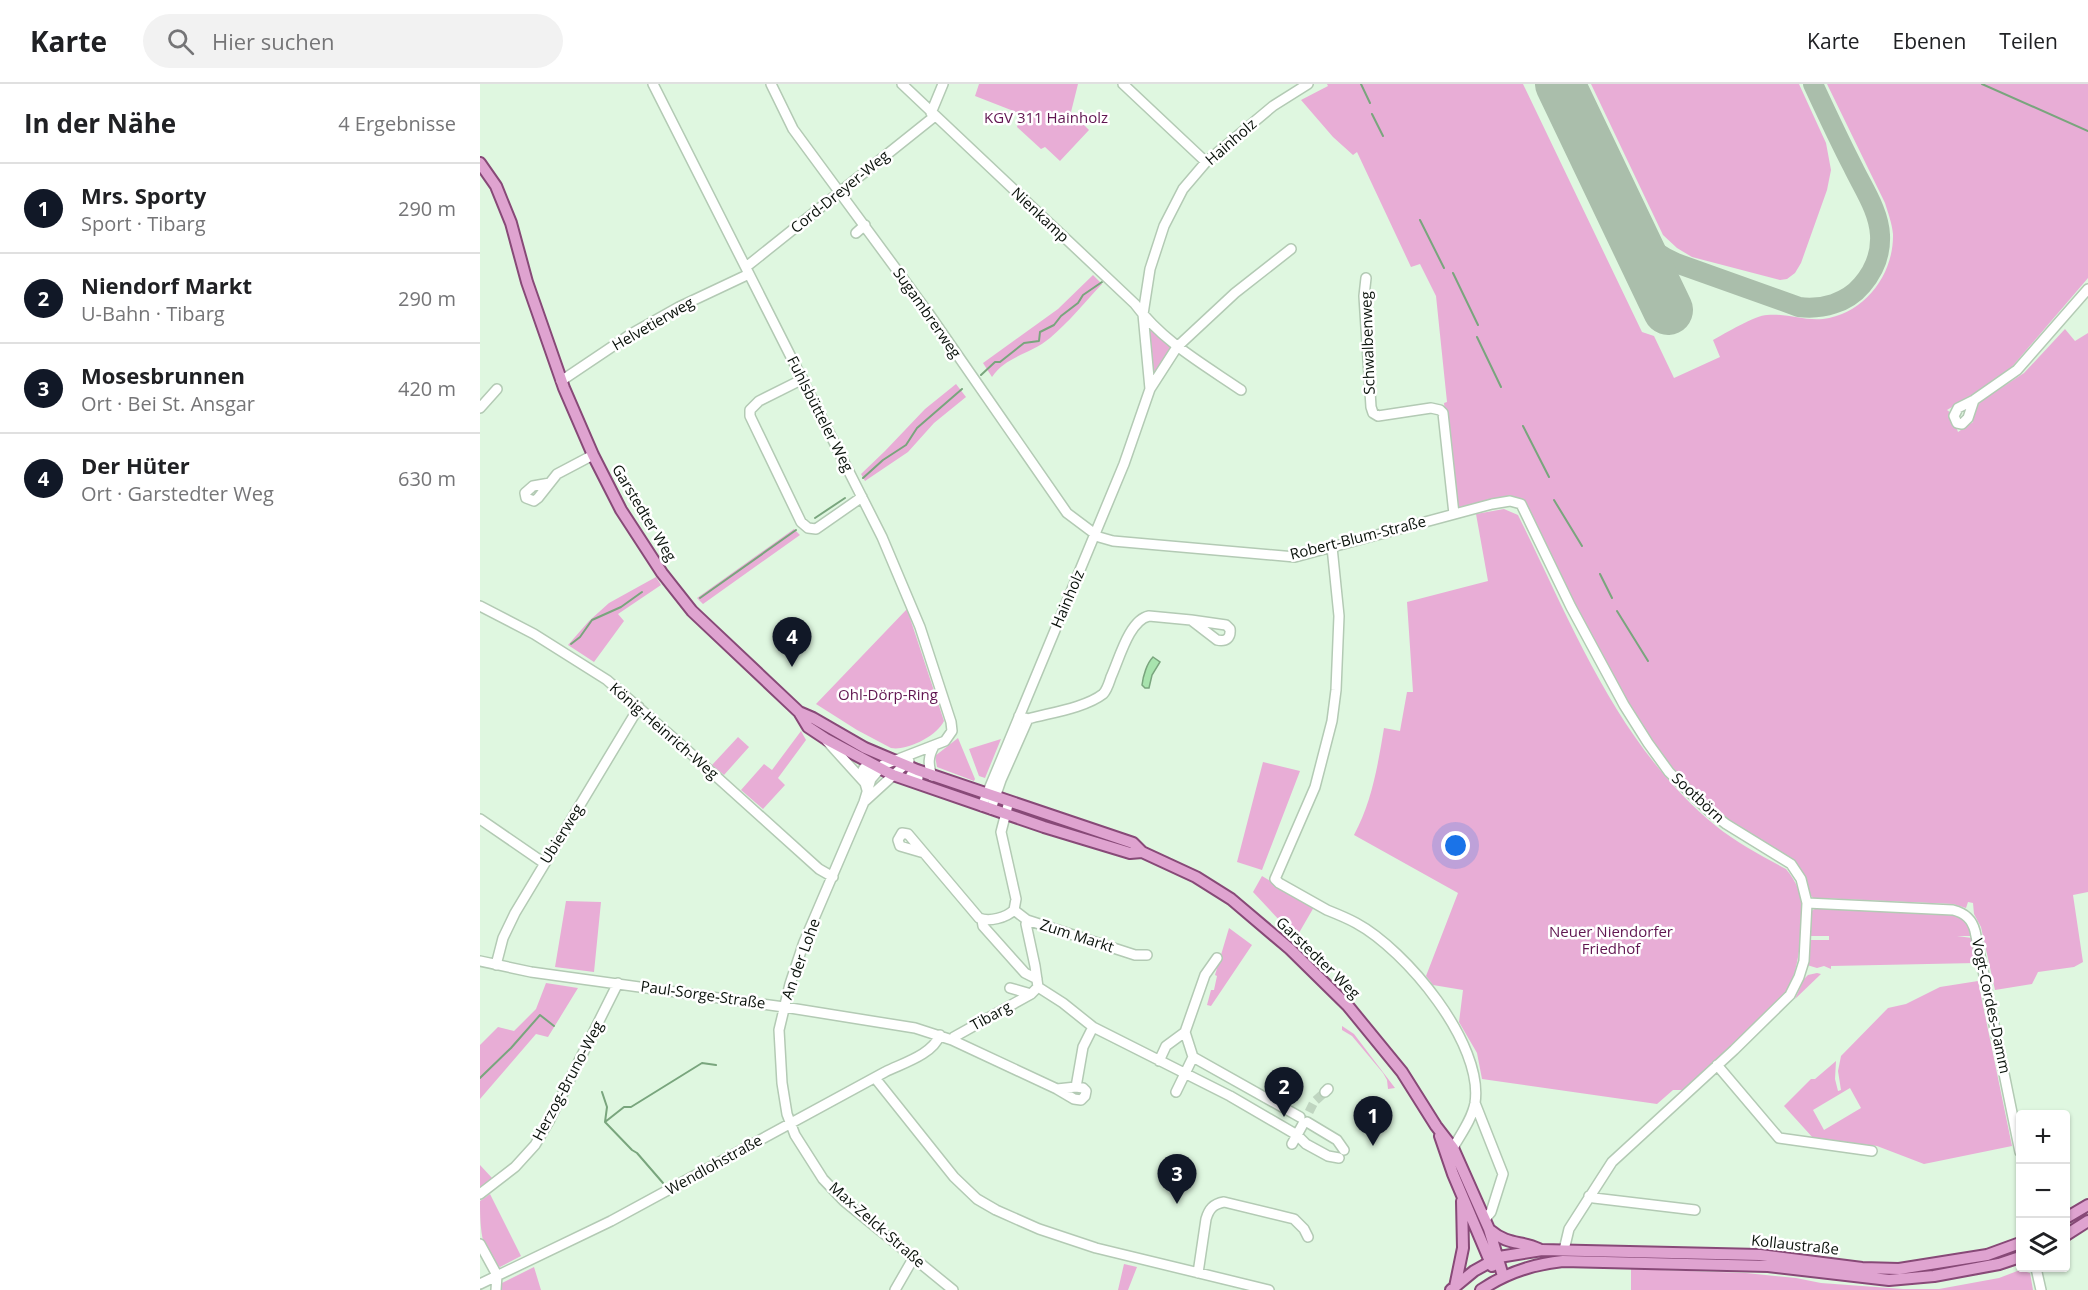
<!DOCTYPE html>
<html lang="de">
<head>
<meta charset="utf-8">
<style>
	:root { --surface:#fff; --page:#f2f2f2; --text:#202124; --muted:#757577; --line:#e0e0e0; --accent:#111827 }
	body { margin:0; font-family:"Open Sans",sans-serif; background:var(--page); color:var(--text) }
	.controls { position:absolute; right:18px; bottom:18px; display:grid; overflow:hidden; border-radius:6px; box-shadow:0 2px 4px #0004 }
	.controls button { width:54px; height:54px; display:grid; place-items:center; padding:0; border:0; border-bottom:2px solid var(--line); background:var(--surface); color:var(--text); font:30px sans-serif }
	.you { position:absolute; left:976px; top:762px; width:21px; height:21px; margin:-15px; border:4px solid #fff; border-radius:50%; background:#1a73e8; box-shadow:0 0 0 9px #1a73e833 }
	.badge { display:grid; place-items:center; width:39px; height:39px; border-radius:50%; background:var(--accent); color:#fff; font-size:20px; font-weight:700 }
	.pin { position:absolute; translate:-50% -50px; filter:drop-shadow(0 2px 3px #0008) }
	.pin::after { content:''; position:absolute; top:32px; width:21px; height:18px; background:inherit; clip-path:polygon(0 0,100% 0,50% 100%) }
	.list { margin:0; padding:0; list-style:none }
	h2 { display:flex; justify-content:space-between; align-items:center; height:78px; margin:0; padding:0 24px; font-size:26px }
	h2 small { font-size:20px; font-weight:400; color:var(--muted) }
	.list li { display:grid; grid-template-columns:39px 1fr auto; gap:18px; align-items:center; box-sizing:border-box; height:90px; padding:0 24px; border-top:2px solid var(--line) }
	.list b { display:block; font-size:22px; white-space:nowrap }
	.list p { margin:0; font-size:20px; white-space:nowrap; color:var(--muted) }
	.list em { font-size:20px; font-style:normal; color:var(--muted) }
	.icon { flex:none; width:33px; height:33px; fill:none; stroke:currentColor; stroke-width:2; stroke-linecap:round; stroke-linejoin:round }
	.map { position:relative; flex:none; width:1608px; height:1206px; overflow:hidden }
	header { display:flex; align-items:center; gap:36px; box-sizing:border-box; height:84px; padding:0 30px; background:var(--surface); border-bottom:2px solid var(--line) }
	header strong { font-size:28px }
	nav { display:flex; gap:33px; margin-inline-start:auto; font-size:21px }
	.search { width:420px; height:54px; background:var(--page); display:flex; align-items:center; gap:15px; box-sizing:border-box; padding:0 21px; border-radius:33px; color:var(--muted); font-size:22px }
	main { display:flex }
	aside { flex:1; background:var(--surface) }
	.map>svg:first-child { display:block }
</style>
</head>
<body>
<header>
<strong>Karte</strong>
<div class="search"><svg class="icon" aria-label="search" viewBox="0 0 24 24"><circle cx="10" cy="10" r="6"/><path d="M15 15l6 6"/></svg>Hier suchen</div>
<nav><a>Karte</a><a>Ebenen</a><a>Teilen</a></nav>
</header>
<main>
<aside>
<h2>In der Nähe<small>4 Ergebnisse</small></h2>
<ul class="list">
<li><span class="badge">1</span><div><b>Mrs. Sporty</b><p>Sport · Tibarg</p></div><em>290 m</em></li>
<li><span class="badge">2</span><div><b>Niendorf Markt</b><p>U-Bahn · Tibarg</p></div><em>290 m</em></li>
<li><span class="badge">3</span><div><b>Mosesbrunnen</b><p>Ort · Bei St. Ansgar</p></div><em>420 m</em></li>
<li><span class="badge">4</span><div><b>Der Hüter</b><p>Ort · Garstedter Weg</p></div><em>630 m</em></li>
</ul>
</aside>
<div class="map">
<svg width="1608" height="1206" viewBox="0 0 1608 1206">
	<rect width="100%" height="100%" fill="#dff7e0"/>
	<path fill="#e8add6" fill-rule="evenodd" d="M499,0H598L591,28L609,46L580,77L565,63L561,65L537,43L541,30L495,12Z
		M847,0H1043L1162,248L1174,252L1194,294L1240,273L1233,256C1244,250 1276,231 1287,231C1306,229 1324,237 1343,235C1384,230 1414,191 1413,150C1412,139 1408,129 1405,119L1347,0H1608V194L1525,291L1467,326L1471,329L1478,348L1493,338L1492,331L1501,317L1544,289L1585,245L1595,257L1608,249V808L1593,811L1603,878L1594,883L1558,888L1552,900L1515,906L1501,843L1494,830L1493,819L1488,818L1486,824L1473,820L1340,814L1339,817C1328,813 1328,806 1325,796L1229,722L1189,680L1170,656L1149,623L1095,523L1044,420L976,426L964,319L967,318L956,212L940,180L931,183L877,68L873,71L853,53L821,16L848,2Z
		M1111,0H1319L1346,59L1351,86L1347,106L1321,179L1315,189L1307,195L1300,196L1212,173L1197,164L1183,151Z
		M613,191L622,200C605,218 589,238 570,254C551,270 526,272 512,293L503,279L578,225Z
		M669,243L693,263L674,292L672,290Z
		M476,300L486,313L454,339L428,368L385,397L381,390L405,367L445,325Z
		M1024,425L1038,431C1093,542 1138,662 1236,742C1257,759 1282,772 1306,785C1311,791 1315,797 1318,805C1326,825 1320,877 1312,896C1310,904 1305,910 1300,916L1203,1006H1193L1177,1020L1002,995L997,969L979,938L983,906L953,901L946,892L978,809L874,751C892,718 898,680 904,644L920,647L927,608H933L927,518L1008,497L996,430Z
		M314,445L320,451L223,520L217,514Z
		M176,493L181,501L138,530L144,537L114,578L88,561L109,537L129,519Z
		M427,525L464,637C457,652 427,667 411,664L377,646L336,620Z
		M321,647L326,656L298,694L305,701L283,725L261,706L284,680L292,686Z
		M258,653L269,663L244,691L232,681Z
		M478,654L495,695L494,697L457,683L455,672Z
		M521,655L505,694L499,692L489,665Z
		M783,678L820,687L782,786L757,778Z
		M782,792L834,823L816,854L773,808Z
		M86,817L121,818L114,888L75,883Z
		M1337,824L1475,830L1484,835L1492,847L1491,852H1477L1492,854L1496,879L1351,882V885L1344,882L1337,884L1327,881L1328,856H1349V852H1328L1331,827Z
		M749,844L772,861L731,922L727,921L731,906H734L737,892L735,891Z
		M1337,889L1341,890L1315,915L1324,895L1328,891Z
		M1498,897L1532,1062L1444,1080L1397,1062L1334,1055L1304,1022L1331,995H1335L1356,977L1355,995L1358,1007L1361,1006L1358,987L1361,972L1408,924L1426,920L1460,903ZM1370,1004L1381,1024L1344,1046L1333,1026Z
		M66,899L98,904L68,953L56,950L0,1015V961L18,943L34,947L56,925Z
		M862,942L874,950L915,1004L908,1005L907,996L903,989L872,952L862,946Z
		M0,1081L13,1095L0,1105Z
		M10,1110L41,1172L20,1183C0,1173 0,1137 0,1117Z
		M644,1180L657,1183L648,1206H638Z
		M54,1183L61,1206H21L22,1199Z
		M1151,1185L1266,1189L1316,1194L1341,1199L1423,1205H1459L1519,1194L1540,1186L1550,1189L1553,1206H1151Z"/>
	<path fill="#a8e4ae" stroke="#79a57d" stroke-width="1.5" d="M673,573L680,578L672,591L669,604H665L662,601C663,592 667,579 673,573Z"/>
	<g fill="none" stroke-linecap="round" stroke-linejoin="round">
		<path stroke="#79a57d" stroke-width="2" d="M881,0L890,19
			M1502,0L1608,47
			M892,30L903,52
			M940,136L964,184
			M973,189L998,241
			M997,253L1021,303
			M501,291L515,278H520L544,259L559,257L560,248L574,241L581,232L598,219L603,211L622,198
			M1043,342L1069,393
			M383,394L403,376L426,361L437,344L482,305
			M1074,416L1102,462
			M335,434L365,414
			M1120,490L1132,514
			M220,514L316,446
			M1137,527L1168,577
			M91,560L100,553L112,536L141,523L162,508
			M0,994L31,964L60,931L74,942
			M122,1008L127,1023L125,1038L152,1066L157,1069L183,1099
			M125,1038L144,1023H151L222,979L236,981"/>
		<path stroke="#aabeab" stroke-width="20" d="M1135,116C1151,145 1164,165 1196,179L1319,223C1342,226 1367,219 1382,201C1394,187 1401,170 1400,151C1399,127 1383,104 1373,83C1359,56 1346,28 1333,0"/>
		<path stroke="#aabeab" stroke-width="50" d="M1080,0L1188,226"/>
		<path stroke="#bfd5c0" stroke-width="9" stroke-dasharray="9 4.5" stroke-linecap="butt" d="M823,1040L834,1018L845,1008"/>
		<defs>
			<path id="minor" d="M173,0L402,453L440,543L471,638L472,647L465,657L403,681L391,695L384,718L324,858L310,900L299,946L302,999L307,1030L315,1051L343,1095L364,1117L473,1206
				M291,0L313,45L447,227L587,429L619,453L633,457L815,473L1012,420L1030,417L1041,420L1091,523L1144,621L1168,659L1189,688L1229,727L1246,740L1311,780L1321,795L1327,819L1324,877L1319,893L1310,911L1254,966L1132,1078L1089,1145L1084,1166
				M422,0L655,220C682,257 723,280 761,306
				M643,0L726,78
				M451,29L463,0
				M376,149L385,141
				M266,183L455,32
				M886,194L884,212L891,323L893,329L898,332L951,324L960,326L963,329L974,430
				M323,295L279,317L270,326V332L321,438L328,444L336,445L382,413
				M81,297L151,250L199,223L269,190
				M670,305L697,263L755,209L811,165
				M1494,316L1488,334L1482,340L1477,339L1474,332L1478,324L1494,316L1537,286L1608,205
				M0,324L17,305
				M70,399L53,402L45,409L46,414L54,417L58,414L77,390L113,371
				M852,463L859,532L856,606L852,637L835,703L795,795L799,799C815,808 831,817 847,826C857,830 867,834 876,839C926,866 1004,960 995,1019C992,1035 981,1050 973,1064
				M0,522L54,550L127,596L198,658L339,785L353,793
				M711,536L746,541L750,545C751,554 746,558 737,556Z
				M539,632L548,635C569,629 605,624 623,610C627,606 629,599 631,593C639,576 649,536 669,532L711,536
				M347,657L385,699L387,706
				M384,684L390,687L385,697L381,690Z
				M431,691L438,694L437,696L430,693Z
				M452,692C448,680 448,673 454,662
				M529,717L521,748L536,815L534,826
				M384,718L429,677
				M502,722L644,380L670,305L663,230L670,185L684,142L703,105L726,78L793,22L828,0
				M511,725L521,696L548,635
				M0,735L64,779
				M444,769L420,762L418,756L422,749L428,750L499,834C509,838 526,834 534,826
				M1327,819L1473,826C1485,829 1492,835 1495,847L1540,1068
				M534,826L547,836L655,871H667
				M502,836L503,842L545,889L557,895
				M0,877L51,888L304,923L435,944L472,956L577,1005
				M16,881L23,854L35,829L159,623
				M558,903L583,919L613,943L750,1012L817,1051L826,1060L848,1072L859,1074
				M530,904L551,910
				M472,956L474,953L551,910L558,903L555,882L546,840L547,836
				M713,973L820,1033
				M679,977L686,962L705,948
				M1237,981L1299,1054L1392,1067
				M395,994L474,1093L497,1115L516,1126L559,1145L616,1164L789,1206
				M596,1003L603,1004L606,1007L605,1012L601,1016L594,1015L577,1005Z
				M596,1003L603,963L613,943
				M696,1008L713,973L705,948L725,891L737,874
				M845,1008L848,1005
				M995,1019L1023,1090L1011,1128L1005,1135
				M827,1038L857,1056L864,1066
				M812,1060L823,1040
				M0,1110L35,1083L55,1061L69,1037L138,899
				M1109,1112L1114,1114L1215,1126
				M0,1160L17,1191L16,1206
				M1556,1184L1561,1206
				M718,1189L726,1135C729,1125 733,1120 744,1118L814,1135L824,1145L828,1153
				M0,1200L131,1137L405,988C423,979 452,971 460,951
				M415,1206L434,1173"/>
			<path id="major" d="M0,79L16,102L31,139L47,198L84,304L113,371L141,426L182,489L212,527L319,628L328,643L346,655L413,691L564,743L650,769L662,768
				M319,628L333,634L385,664L437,686L653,759L662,768L716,793L751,815L810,865L868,922L922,988L956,1042L973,1064L1009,1145L1023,1192
				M960,1052L973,1090L1012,1182
				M1586,1134L1608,1121
				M1010,1146C1029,1162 1040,1156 1059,1165
				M1586,1151L1608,1137
				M975,1203L983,1164L982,1117
				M971,1206L994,1187L1019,1173L1062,1166L1280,1171L1382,1184L1419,1185L1507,1171L1540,1159
				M1001,1206C1026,1189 1053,1180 1083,1177L1288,1182L1409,1196L1454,1192L1519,1180L1540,1173"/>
		</defs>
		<use href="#minor" stroke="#b3cab4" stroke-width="12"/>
		<use href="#major" stroke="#874977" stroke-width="14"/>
		<use href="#minor" stroke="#fff" stroke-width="9"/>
		<use href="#major" stroke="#dfa3d0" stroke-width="10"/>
	</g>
	<g text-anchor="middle" stroke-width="5" stroke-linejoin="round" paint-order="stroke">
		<g font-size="15" fill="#611651" stroke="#fff">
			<text x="566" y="39">KGV 311 Hainholz</text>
			<text x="408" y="616">Ohl-Dörp-Ring</text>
			<text x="1131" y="853">Neuer Niendorfer<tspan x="1131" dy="17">Friedhof</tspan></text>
		</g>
		<g font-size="15" fill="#0a120b" stroke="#fff">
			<text transform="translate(751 58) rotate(-41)" y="5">Hainholz</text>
			<text transform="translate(360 108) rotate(-39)" y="5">Cord-Dreyer-Weg</text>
			<text transform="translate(560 131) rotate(43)" y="5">Nienkamp</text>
			<text transform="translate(447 229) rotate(55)" y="5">Sugambrerweg</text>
			<text transform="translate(173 240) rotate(-30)" y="5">Helvetierweg</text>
			<text transform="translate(888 259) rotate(-92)" y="5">Schwalbenweg</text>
			<text transform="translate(340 330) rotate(63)" y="5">Fuhlsbütteler Weg</text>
			<text transform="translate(164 429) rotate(59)" y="5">Garstedter Weg</text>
			<text transform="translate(878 454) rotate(-14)" y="5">Robert-Blum-Straße</text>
			<text transform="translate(588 515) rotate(-67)" y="5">Hainholz</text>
			<text transform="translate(184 647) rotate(41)" y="5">König-Heinrich-Weg</text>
			<text transform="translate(1218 714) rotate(43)" y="5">Sootbörn</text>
			<text transform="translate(82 750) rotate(-58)" y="5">Ubierweg</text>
			<text transform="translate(597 852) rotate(18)" y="5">Zum Markt</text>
			<text transform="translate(838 874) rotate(44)" y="5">Garstedter Weg</text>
			<text transform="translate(321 875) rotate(-70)" y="5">An der Lohe</text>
			<text transform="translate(223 911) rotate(8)" y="5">Paul-Sorge-Straße</text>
			<text transform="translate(1511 922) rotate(78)" y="5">Vogt-Cordes-Damm</text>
			<text transform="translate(511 932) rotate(-29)" y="5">Tibarg</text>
			<text transform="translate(88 997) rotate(-62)" y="5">Herzog-Bruno-Weg</text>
			<text transform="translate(234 1081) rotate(-29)" y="5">Wendlohstraße</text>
			<text transform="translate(397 1141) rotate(41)" y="5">Max-Zelck-Straße</text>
			<text transform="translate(1315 1161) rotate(6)" y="5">Kollaustraße</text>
		</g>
	</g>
</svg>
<div class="controls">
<button>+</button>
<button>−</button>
<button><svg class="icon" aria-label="layers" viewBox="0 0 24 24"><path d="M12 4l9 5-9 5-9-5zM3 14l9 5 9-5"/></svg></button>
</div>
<div class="you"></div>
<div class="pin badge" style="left:893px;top:1062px">1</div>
<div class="pin badge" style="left:804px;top:1033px">2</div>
<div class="pin badge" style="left:697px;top:1120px">3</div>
<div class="pin badge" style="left:312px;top:583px">4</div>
</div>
</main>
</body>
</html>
